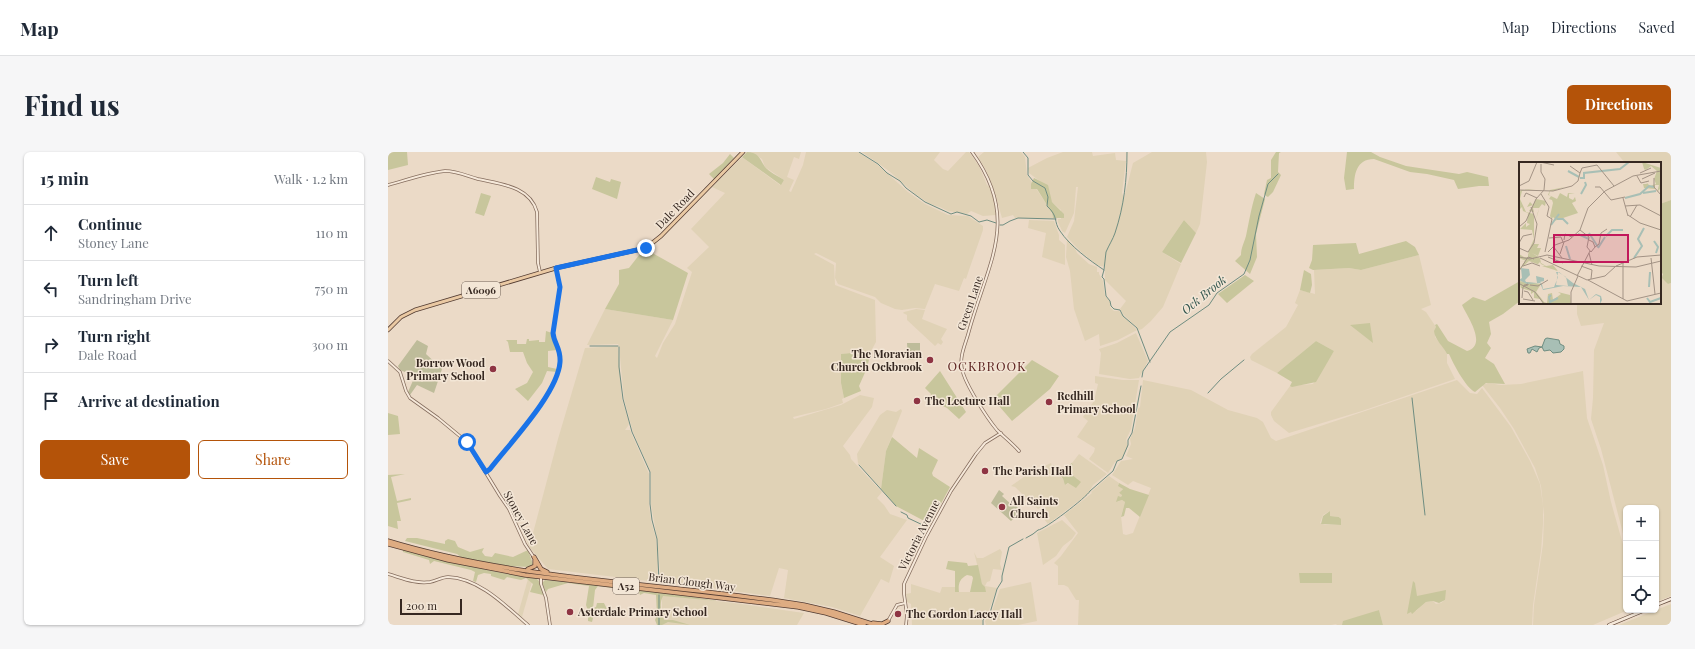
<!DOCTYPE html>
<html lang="en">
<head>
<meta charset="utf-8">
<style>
	:root { --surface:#fff; --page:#f6f6f7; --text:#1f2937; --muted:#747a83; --line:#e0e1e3; --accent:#b45309 }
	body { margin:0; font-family:"Playfair Display",serif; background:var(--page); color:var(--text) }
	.controls { position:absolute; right:12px; bottom:12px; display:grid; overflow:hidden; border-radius:6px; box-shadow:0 1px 3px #0004 }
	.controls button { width:36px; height:36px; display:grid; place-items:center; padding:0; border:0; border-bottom:1px solid var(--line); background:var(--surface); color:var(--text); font:20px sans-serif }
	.scale { position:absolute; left:12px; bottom:10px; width:62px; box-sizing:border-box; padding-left:4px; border:2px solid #362821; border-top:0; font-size:11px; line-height:14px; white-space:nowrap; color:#362821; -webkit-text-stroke:3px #f3e6d6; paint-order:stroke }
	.stop { position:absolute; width:12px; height:12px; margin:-9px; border:3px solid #1a73e8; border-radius:50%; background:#fff }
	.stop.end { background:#1a73e8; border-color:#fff; box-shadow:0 1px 4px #0008 }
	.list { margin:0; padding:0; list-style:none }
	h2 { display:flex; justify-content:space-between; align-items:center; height:52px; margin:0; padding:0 16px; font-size:17px }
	h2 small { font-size:13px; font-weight:400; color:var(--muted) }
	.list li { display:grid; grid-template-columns:26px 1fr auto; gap:12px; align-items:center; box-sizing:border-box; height:56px; padding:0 16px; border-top:1px solid var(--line) }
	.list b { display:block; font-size:15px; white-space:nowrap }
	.list p { margin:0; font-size:13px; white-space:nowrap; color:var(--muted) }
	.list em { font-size:13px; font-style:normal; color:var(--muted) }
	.actions { display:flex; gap:8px; padding:12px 16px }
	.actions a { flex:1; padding:9px 0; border:1px solid var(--accent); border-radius:6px; text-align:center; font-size:14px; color:var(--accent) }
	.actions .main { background:var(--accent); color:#fff }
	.icon { flex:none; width:22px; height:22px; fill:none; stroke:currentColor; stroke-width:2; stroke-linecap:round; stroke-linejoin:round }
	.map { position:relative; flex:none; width:1283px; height:473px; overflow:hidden; border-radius:6px }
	header { display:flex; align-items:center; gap:24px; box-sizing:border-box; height:56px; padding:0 20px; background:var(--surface); border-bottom:1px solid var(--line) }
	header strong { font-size:19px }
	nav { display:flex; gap:22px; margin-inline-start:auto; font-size:14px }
	.intro { display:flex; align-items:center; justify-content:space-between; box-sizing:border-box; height:96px; padding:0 24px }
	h1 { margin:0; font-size:28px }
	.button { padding:10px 18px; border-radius:6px; background:var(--accent); color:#fff; font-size:14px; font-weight:700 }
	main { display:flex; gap:24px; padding:0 24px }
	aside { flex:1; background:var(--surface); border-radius:6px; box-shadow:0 1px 3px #0004 }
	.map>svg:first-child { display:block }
</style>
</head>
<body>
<header>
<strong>Map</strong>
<nav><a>Map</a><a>Directions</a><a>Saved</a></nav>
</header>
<div class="intro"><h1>Find us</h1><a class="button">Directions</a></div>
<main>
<aside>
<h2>15 min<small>Walk · 1.2 km</small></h2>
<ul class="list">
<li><svg class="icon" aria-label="ahead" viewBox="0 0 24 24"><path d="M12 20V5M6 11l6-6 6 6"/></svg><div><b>Continue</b><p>Stoney Lane</p></div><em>110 m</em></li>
<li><svg class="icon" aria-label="left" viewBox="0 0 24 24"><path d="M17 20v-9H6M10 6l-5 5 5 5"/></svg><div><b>Turn left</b><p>Sandringham Drive</p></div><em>750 m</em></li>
<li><svg class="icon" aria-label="right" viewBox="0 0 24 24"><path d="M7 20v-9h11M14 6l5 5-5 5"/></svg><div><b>Turn right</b><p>Dale Road</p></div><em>300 m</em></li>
<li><svg class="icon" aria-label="arrive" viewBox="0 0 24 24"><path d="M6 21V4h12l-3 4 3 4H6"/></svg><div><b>Arrive at destination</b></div></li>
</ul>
<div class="actions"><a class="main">Save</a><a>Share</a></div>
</aside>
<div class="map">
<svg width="1283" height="473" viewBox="0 0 1283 473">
	<rect width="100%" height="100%" fill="#ebdac7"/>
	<path fill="#e0d2b6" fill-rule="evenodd" d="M363,0H413L411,7L406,5L399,25L406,28L401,39L403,40L415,13L418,0H470L490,13L520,40L537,52L560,63L580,64L595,74V78L581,118L578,127L576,126L571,139L547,132L537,157L527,156L514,158L507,157L493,151L487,145L450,132L447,126L448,111L428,101L426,102L446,113L447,133L487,148L488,190L483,199L453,202V231L456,246L454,247L455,251L438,257L405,265L406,267L453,253L472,243L486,246L484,255L455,294L462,303L463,307L494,340L489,346L496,353L502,362L519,368L492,405L506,414L501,431L493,427L472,464L444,455L396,446L400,418L391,416L382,444L273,429L269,386L263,352V321L245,280L236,247L231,194L230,192L199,193L217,157L285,168L267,204L269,206L275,191L287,172L304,120L299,116L321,95L303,77L337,41L324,35L354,5L392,33L396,28L377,15L374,7Z
		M474,0H552L546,8L555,17L560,19L578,0H581L591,14L599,33L602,35L607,52L608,63L595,64L583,59L579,62L560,59L552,55L542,52L527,42L501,19Z
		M596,0H633L637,5L639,23L663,59L665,66H627L625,63L614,66L606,38L598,18L590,5Z
		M675,0H704L705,4L727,1L728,8L738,9L734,41L736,46L745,11L764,0H818L819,10L812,72L808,81L796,68L774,100L793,112L775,155L763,169L754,177L751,178L735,162L732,157L738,149L717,128V115L709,113L693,100L679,85L686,69L690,35H688L686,61L677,81L674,79L670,70V67H673V58L664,50L653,30L641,21L640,16L659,6Z
		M1228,0H1283V48L1272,52V11H1237Z
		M641,68L666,69L671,83V88L677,93V113L654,105L658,81L640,76Z
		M679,87L686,94L689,101L701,112L709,115V120H711V122L715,129L717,144L722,149V155L726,159H731L749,178L730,188L712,194L711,182L697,189L686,157L682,119L678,105Z
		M1031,103L1043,153L1033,157L1038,160L1048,175L1047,185L1055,195L1059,202V211L1067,227L974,259L901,281L886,269L883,263V260L902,234L925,232L946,199L928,189L889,221L863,208L862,205L864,202L898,175L910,153L907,151L912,138L927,142L926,118L961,116L973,118Z
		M1272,119L1280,132L1283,131V444L1268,450V356H1238V393L1213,297L1203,267L1205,246L1206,198L1216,171L1193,174L1189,162V151H1272Z
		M528,157L537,158L534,167L559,177L553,187L555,190L553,193L550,191L547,194L519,168V163L515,161L516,160Z
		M748,181L760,209L751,226L742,227L711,222L713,201L711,197L729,191Z
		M230,194L234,247L241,271L240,274L237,278H242L261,322V353L263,369L268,387L270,408L269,430L160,417L142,396L135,381L144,383L145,381L170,287L197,196Z
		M1195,219L1199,266L1215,313L1223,350L1238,403V458H1240L1205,473H1145L1146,453L1155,392L1156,363L1153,334L1147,316L1126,277L1112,256L1094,233L1100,231L1113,233L1133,232Z
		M707,224L735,228H751L743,277L738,288L740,294L734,306L727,310L720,321L701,307L706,300L707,296L689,285L700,269L695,265L706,249L710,232L707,231Z
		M755,228L803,238L840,258L869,266L875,270L883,286L888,289L1069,228L1082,241L1089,242L1094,236L1123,275L1142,309L1152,332L1155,354V372L1153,399L1145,453L1144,473H995L991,458L954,473H949L948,472L943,473H690L691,448H688L680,435L676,433H670V414L666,411L673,404L690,381L676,363L704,341L703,340L721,324L731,331L730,333L735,336L731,342H734L733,345L729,350L734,348L737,350L733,364L735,382L738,383L745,381L763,336L745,329L740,333L724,323L733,309L745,307L738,304L743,292L742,287L747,276L750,257L752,255ZM942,359V364L952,365V373H937L932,371L935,363ZM1027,431L1028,445L1057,448L1053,451L1048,452L1045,449L1038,450L1028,459L1023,460Z
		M513,257L514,259L498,299L493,337L470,311L469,302L492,263L499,258L508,260Z
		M691,302L719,322L705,333L700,342L660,372L651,361L663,351L660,350L650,357L627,335L623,334L640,322L663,311L665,317L675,327L677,333L690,327L685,325L682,319L685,313L684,311Z
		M674,368L688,381L684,387L675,394L668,404L655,413L649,381Z
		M612,397L614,400L612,412L614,418L605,417L602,429L599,430L597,434L609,436L600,461L594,464V473H524L523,452L519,450L518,442L523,441V432L552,441L554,435H567V440H597L594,432L586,400L589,406H595Z
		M140,427L144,430L134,465L130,462Z
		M643,430L649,469L630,473H598L597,469L604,459L612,437Z
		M274,443L346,451L416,461L409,473H274Z
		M1283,452V473H1231L1268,458Z"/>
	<path fill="#c8c69c" d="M0,0H19L20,13L0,18Z
		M359,0C371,0 372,8 377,15C381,20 390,24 396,28L393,33L354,5Z
		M888,0H893L891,1L890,20L893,23L885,40L880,45L878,44L876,42L879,28L883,26V8Z
		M959,0H983L992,5L1018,14L1071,22L1079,20L1100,25L1101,34H1091L1070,37L1066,28L1039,22L1022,20L986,7C968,7 966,23 966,37L958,38L956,26Z
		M342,2L346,6L326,27L321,22L335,11Z
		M208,25L222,30L223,27L233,30L229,47L204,37Z
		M646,26L660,33L664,50L676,62V66H665L664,61L649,37H643V32Z
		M93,41L103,44L96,64L87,61Z
		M868,41L877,47L868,82L869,105L862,122L847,109L853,103C853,96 856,91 858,84C861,70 863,56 868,41Z
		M1283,48V131L1280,132L1274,126L1275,122L1272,119V52Z
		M796,68L808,81L793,111L774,100Z
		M1018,89L1027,95L1031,103L973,118L961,116L925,118L921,116L924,108L925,93L968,91L971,102Z
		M255,98H259L300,121L285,168L217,157L231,132V118L241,116Z
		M916,118L923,122L924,133L922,141L912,138Z
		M857,123L866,129L839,151L830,142Z
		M1132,129V149L1115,162L1101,170L1103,182L1099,191L1103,196L1097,206L1106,212L1117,232L1098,231L1087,240C1078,236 1065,211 1061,202H1059C1055,194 1047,188 1046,179L1048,175L1047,173L1049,172L1060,189L1079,199C1100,193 1079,164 1074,153L1085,145L1097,149Z
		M982,171L985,191L962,173Z
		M158,179L164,181C165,187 169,193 169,198L160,199V215L169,217V220L159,219L154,231L140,249L127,237L139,231L145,220L139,211L135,200H122L120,190L118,188H129V192H138L139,187H141V189L151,188V190H157Z
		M928,189L946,199L928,230L904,235L902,234L904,230L889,221Z
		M483,199L479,216L471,234L473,239L456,246L453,231V202Z
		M644,208L671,224L662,237L624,269L605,247Z
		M552,219L578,260L571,267L559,256L541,247L543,242L537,236Z
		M0,261L10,264L12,282L0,283Z
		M504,285L529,306L531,296L550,308L544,321L545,324L562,335L542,372L508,354L493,337L498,299Z
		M684,311L685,313L683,322L693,330L688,336L680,331L677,333C676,331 676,329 675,327C672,321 666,320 665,313L675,317Z
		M17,322L3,325L9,349L23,346V348L9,351L13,369H9L10,377L0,374V323Z
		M731,331L742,337L761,343L752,365L741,356H738L736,364L733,365L737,350L734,348L728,350L730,344L733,345L734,343L731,341L735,337L730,334Z
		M942,359V364L951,365L953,367V373L933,372L935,364Z
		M19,386H29L57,392V389L60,387L67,389L70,395L82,400L96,396L94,400L97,404L104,405L107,401L125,405L140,398L145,412L141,415L121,414L74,406L69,402L17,389Z
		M15,397C39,405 64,412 88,414C93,419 137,424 148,426L151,429L156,442L155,443L142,440L145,432L138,426L133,428L119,425L116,428L103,424V422L96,421L90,423L88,430L85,429L87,420L83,418L46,409L42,412L41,408L15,400Z
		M560,409L579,411L580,414L590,413L594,432L597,435L598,440H582L585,426L584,424L579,423C571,427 570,433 571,440H567V419L558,417Z
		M911,421H944V431H912Z
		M157,428L267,439L330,449L275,444C271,451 273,461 276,468H285L302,473L280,470L274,473H269L267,468L269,463L268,443L256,441L252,443L251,440L210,434L207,438L205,456L208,455L209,451H216L219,457L218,463L206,462L204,470L200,469V459L198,453L201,434L180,431L160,437L158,440L154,431Z
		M1025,429L1027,431L1029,444L1058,438L1057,448L1051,451L1045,449L1038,450L1024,462L1023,460L1019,462Z
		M991,458L995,473H954L955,469Z"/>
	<path fill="#bebc9a" d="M29,188L40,194L38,202L54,217L46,241L29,233L22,243L20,240L27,224L12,218L10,214Z
		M519,191H532V207L520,208Z
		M611,338L616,342L614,344L625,354L627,352L633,359L623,369L603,351Z"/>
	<path fill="#a8bfb5" stroke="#6f8d81" d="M1159,186L1171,188L1172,192L1176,194V197L1173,200L1165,201L1162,198L1156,199L1154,195L1151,196L1149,200L1144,197L1142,201H1140L1139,197L1147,194L1154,195L1157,187Z"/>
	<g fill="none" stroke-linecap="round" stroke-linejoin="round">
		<path stroke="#6f8d81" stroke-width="1" d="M471,0L490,12L499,21L512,29L518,36L537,50L563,62L569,60L583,64L591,70L599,68L608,71
			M635,0L640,6V23L645,29L657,36L660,45L659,54C671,65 665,69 672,79C682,94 701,108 716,118L714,125L716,127L718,144L722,149L723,154L726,157L732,158L735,164L749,176L762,210
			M612,73H615L622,69L630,66L668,67
			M716,118C717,112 717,106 718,100C721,93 725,87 727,81C736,54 739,28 739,0
			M202,194H230
			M231,195V215L235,247L244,280L262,320V352L264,368L269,387L271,429
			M754,225L755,219L782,180L821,153L829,141L856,122L862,108L871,64L880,32L890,22
			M820,241L833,227L856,208
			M1024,246L1037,363
			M471,313L508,354
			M513,360L519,363L520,366L539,375
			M638,386L645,382L650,378C656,378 699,345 702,339L725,319L729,309L734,307L740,293V288L744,281L753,234
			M271,443V473
			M595,473V468L602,461L609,437L614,429V424L621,395L635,387"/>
		<defs>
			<path id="tertiary" d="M584,0C633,67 600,110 581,179C578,191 571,204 574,217C577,232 599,266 609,278C616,285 624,291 631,299
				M0,33C19,28 38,21 57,19C69,19 79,24 90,27C112,32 142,34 149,60L150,111L152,120
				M0,209L12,220L18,239L22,246L50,266L79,290L112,344L121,357L137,392L145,404
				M98,320L102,317C122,291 170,241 172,210C173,195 166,192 165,181L172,135L168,116
				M0,422C14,426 27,432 42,430C48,429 54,425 60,425C91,426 118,454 140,473
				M153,425V432L158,446L162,473
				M500,469L509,453L517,451
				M518,473L519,463L516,442V432L538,385L563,339L588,302L597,291L613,281"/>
			<path id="secondary" d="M1268,453L1283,447
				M1221,473L1257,458"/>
			<path id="primary" d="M0,178L13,165L27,158L168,116L258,96L273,84L355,0"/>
			<path id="trunk" d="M0,389C135,430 278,430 416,453L446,460L487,473
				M0,392L60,408L137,423L410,455L438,461L476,473
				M146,405L153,417L159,420
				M140,417L147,414V408
				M485,471L494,472L500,469"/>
		</defs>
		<use href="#tertiary" stroke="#856d5e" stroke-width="3.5"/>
		<use href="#secondary" stroke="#674e41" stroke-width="4"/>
		<use href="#primary" stroke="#533c32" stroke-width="4.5"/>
		<use href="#trunk" stroke="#533c32" stroke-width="5"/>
		<use href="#tertiary" stroke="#f6e9da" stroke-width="2"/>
		<use href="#secondary" stroke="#f6e9da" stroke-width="2.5"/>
		<use href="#primary" stroke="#eac9a3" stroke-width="3"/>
		<use href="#trunk" stroke="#deac82" stroke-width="3.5"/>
	</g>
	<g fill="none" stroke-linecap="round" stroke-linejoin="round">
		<path stroke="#1a73e8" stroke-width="5" d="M79,290L98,320L102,317C122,291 170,241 172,210C173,196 166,192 165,181L172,135L168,116L258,96"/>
	</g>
	<g fill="#8e3443" stroke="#f3e6d6" stroke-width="1.5">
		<circle cx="542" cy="208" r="4"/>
		<circle cx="105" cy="217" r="4"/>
		<circle cx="529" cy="249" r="4"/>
		<circle cx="661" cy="250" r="4"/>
		<circle cx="597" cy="319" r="4"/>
		<circle cx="614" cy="355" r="4"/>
		<circle cx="182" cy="460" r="4"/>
		<circle cx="510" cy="462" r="4"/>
	</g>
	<g text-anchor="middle" stroke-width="3" stroke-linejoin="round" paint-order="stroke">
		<g fill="#f3e6d6" stroke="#6f6157" stroke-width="1">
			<rect x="74" y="130" width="38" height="16" rx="3"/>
			<rect x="225" y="426" width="26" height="16" rx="3"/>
		</g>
		<g font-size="10" font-weight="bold" fill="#362821">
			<text x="93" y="142">A6096</text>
			<text x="238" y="438">A52</text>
		</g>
		<g font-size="11" fill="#362821" stroke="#f3e6d6">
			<text transform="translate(287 57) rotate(-46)" y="4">Dale Road</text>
			<text transform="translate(582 151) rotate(-71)" y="4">Green Lane</text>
			<text transform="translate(133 366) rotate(61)" y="4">Stoney Lane</text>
			<text transform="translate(531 383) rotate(-63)" y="4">Victoria Avenue</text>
			<text transform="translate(304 430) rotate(7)" y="4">Brian Clough Way</text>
		</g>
		<g font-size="11" font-weight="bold" fill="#362821" stroke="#f3e6d6" text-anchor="start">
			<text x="534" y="206" text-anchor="end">The Moravian<tspan x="534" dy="13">Church Ockbrook</tspan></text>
			<text x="97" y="215" text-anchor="end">Borrow Wood<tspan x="97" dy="13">Primary School</tspan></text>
			<text x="669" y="248">Redhill<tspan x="669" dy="13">Primary School</tspan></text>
			<text x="537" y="253">The Lecture Hall</text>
			<text x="605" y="323">The Parish Hall</text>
			<text x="622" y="353">All Saints<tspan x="622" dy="13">Church</tspan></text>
			<text x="190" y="464">Asterdale Primary School</text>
			<text x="518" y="466">The Gordon Lacey Hall</text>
		</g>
		<g font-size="12" font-style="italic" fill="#31554d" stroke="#f3e6d6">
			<text transform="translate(816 143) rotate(-39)" y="4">Ock Brook</text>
		</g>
		<g font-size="13" letter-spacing="1" fill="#5f2724" stroke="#f3e6d6">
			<text x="599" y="219">OCKBROOK</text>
		</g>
	</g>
	<g transform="translate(1131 10)">
		<rect width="142" height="142" fill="#ebdac7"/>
		<path d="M123,0L142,6V26L138,30L140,23H136V27L125,26L124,22H128L127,20L131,24L137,22L135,17L138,9L132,4L127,8L125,7L126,10ZM46,25L34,29H31L30,33L38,37L41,31L48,35L49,31L56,32H50V36L54,38L56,35L57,39L53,41L59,51L35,59L36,57L34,55L33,57L31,54L34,41L33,38L30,37L32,34L29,33L31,28ZM16,27L3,29L1,37L7,50L15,52V82H20L18,86H22L19,94L13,91L21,96L22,101L27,104L34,103L39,109L23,104H26L22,102L21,100L19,102L21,103L10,99L0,108L6,99L0,100L7,99L0,96V92L5,95H9V91L11,94L9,90L15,77L13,68L1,67L7,61V65L11,62L8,61L9,51L4,49L3,45L1,47L0,31L2,28ZM17,37L27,39L26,44L23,42L20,46L19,51L17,57L20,46H14L15,50L10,49L14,43L8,45L11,40L14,43ZM0,119L22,122L17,130L22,136L25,135L22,136L25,140L28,141L29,132L33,131L34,138L42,132L39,130L51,133L52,142H25L21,137L15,136V130L12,132V129L2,126Z" fill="#c8c69c"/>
		<path d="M2,106L10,107L11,113L6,118L7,120L18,121L17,114L25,116V119L21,120L23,122L24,127L35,125L39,115L37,110H40L54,121L66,127L70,138L77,132L82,134L83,138L81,142V135L77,133L70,138L62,125L44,124L24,128L21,121L8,122L0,118L3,116ZM39,110L47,115L49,124L37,123Z" fill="#a8bfb5" fill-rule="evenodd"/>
		<path fill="none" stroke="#a8bfb5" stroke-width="2" d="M49,9L60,15M61,16H65V11L101,7L110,0M124,31L137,29M62,32L67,23L66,20M106,36L121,32L130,24L135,25M38,57H44L49,62M32,63L40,52M70,71L79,85M59,72L70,77M87,74L93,68H104M135,79L139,85L137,91M47,84L51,97M79,86L86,75M115,96L123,84L119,77L125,66M130,125L131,110M32,133L30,135L31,140L39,136M128,136L131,140L142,136"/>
		<path fill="none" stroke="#a39385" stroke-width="1" d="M21,0L35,3M22,2V10L26,17L25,28M51,4L61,11M61,11L63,6L78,3L95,24M121,11L132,6M118,14L122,21L130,19M135,16V25L142,33M123,17L136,11M0,24L10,19L18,0M76,25H81L92,38L106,35M0,28L34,29L53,24L59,19L61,11M22,32L30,45L28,54L33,57L26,90M5,35L7,31L18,36M104,36L109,54M106,44L121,43L142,54M109,53L121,61L142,68M111,55L118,43M0,65L7,59L17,37L25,28M61,68L70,75L68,85L72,90M30,76L42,75L44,80M45,78L46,72L53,75M70,78L74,80L76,85L72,90M0,81L4,74L13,72M34,84L43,96M76,85L80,82L82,71L88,67M0,86L9,90L15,81L18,62L12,45M29,90L36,83L50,78L61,68L69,46L86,29L114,14L142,9M70,91L73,103M41,92L45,80M0,95L11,97L28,93L80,104L117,105L142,99M29,95L44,101M21,96L68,118L86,114L97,104L118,95L142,93M132,96L136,132M104,101V137M4,104L13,101L21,104M62,104L73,108L72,117M0,109L9,95L15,97M58,114L71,89M69,118L108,139L142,131M1,122L16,130L25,142M11,123L19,124L29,118M5,129L9,130L14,138M3,136L4,125L5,124V123H6L9,122V123L5,124M4,137L16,139M52,142V130L59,114"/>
		<path fill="#c2185b" fill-opacity="0.15" stroke="#c2185b" stroke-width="2" d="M35,73H109V100H35Z"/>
		<rect width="142" height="142" fill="none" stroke="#362821" stroke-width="2"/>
	</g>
</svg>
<div class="controls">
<button>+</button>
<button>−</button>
<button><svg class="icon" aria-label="locate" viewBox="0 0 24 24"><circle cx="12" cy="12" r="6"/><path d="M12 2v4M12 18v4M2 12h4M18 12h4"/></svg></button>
</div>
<div class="scale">200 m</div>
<div class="stop" style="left:79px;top:290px"></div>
<div class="stop end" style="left:258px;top:96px"></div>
</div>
</main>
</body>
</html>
